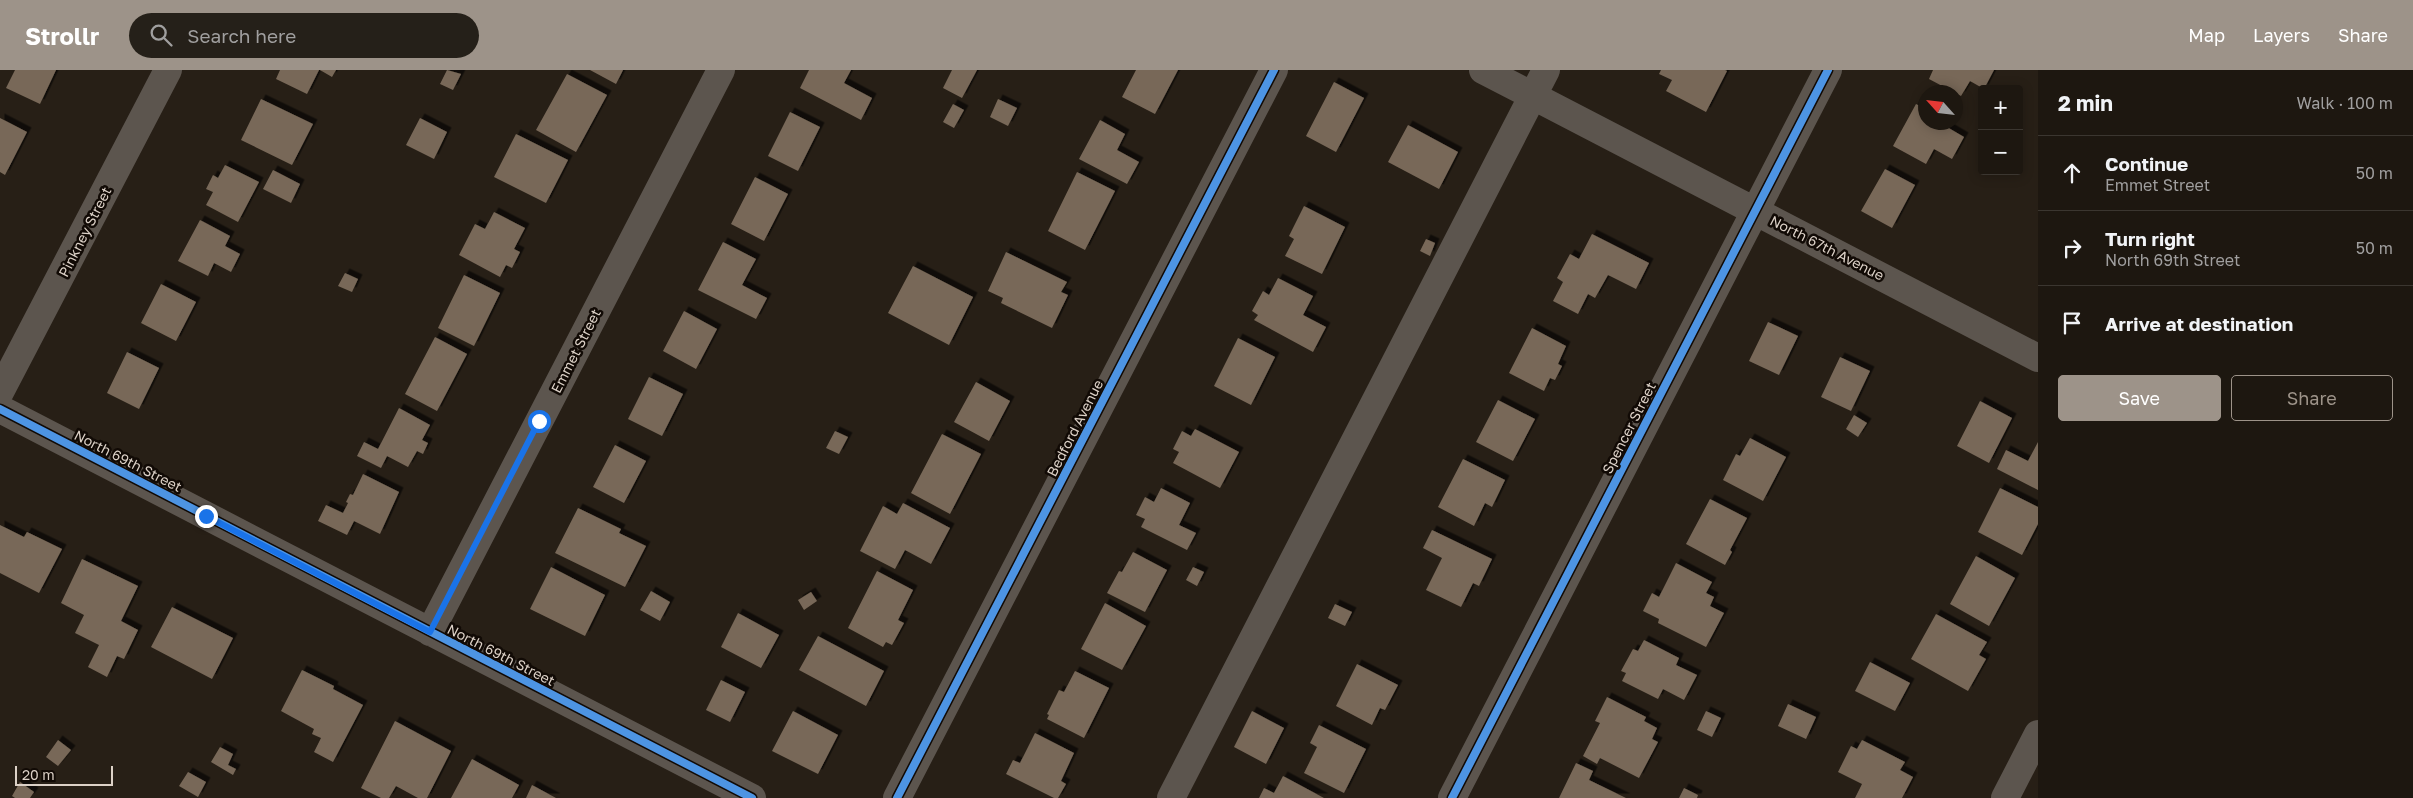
<!DOCTYPE html>
<html lang="en">
<head>
<meta charset="utf-8">
<style>
	:root { --surface:#1d1710; --page:#252019; --text:#f1f3f6; --muted:#a09f9f; --line:#3b3630; --accent:#9d9389 }
	body { margin:0; font-family:"Golos Text",sans-serif; background:var(--page); color:var(--text) }
	.controls { position:absolute; right:15px; top:15px; display:grid; overflow:hidden; border-radius:5px; box-shadow:0 2px 12px #0003 }
	.controls button { width:45px; height:45px; display:grid; place-items:center; padding:0; border:0; border-bottom:1px solid var(--line); background:var(--surface); color:var(--text); font:25px sans-serif }
	.compass { position:absolute; left:1918px; top:15px; width:45px; height:45px; border-radius:50%; background:var(--surface); box-shadow:0 2px 12px #0003; rotate:297deg }
	.scale { position:absolute; left:15px; bottom:12px; width:98px; box-sizing:border-box; padding-left:5px; border:2px solid #dcd1c7; border-top:0; font-size:14px; line-height:18px; white-space:nowrap; color:#dcd1c7; -webkit-text-stroke:4px #110a05; paint-order:stroke }
	.stop { position:absolute; width:15px; height:15px; margin:-11px; border:4px solid #1a73e8; border-radius:50%; background:#fff }
	.stop.end { background:#1a73e8; border-color:#fff; box-shadow:0 1px 5px #0008 }
	.list { margin:0; padding:0; list-style:none }
	h2 { display:flex; justify-content:space-between; align-items:center; height:65px; margin:0; padding:0 20px; font-size:21px }
	h2 small { font-size:16px; font-weight:400; color:var(--muted) }
	.list li { display:grid; grid-template-columns:32px 1fr auto; gap:15px; align-items:center; box-sizing:border-box; height:75px; padding:0 20px; border-top:1px solid var(--line) }
	.list b { display:block; font-size:19px; white-space:nowrap }
	.list p { margin:0; font-size:16px; white-space:nowrap; color:var(--muted) }
	.list em { font-size:16px; font-style:normal; color:var(--muted) }
	.actions { display:flex; gap:10px; padding:15px 20px }
	.actions a { flex:1; padding:11px 0; border:1px solid var(--accent); border-radius:5px; text-align:center; font-size:18px; color:var(--accent) }
	.actions .main { background:var(--accent); color:#fff }
	.icon { flex:none; width:28px; height:28px; fill:none; stroke:currentColor; stroke-width:2; stroke-linecap:round; stroke-linejoin:round }
	.map { position:relative; flex:none; width:2038px; height:728px; overflow:hidden }
	header { display:flex; align-items:center; gap:30px; box-sizing:border-box; height:70px; padding:0 25px; background:var(--accent); color:#fff }
	header strong { font-size:24px }
	nav { display:flex; gap:28px; margin-inline-start:auto; font-size:18px }
	.search { width:350px; height:45px; background:var(--page); display:flex; align-items:center; gap:12px; box-sizing:border-box; padding:0 18px; border-radius:28px; color:var(--muted); font-size:19px }
	main { display:flex }
	aside { flex:1; background:var(--surface) }
	.map>svg:first-child { display:block }
</style>
</head>
<body>
<header>
<strong>Strollr</strong>
<div class="search"><svg class="icon" aria-label="search" viewBox="0 0 24 24"><circle cx="10" cy="10" r="6"/><path d="M15 15l6 6"/></svg>Search here</div>
<nav><a>Map</a><a>Layers</a><a>Share</a></nav>
</header>
<main>
<div class="map">
<svg width="2038" height="728" viewBox="0 0 2038 728">
	<defs>
		<filter id="shadow"><feDropShadow dx="4.5" dy="-4.5" stdDeviation="0" flood-color="#0009"/></filter>
	</defs>
	<rect width="100%" height="100%" fill="#271f16"/>
	<path fill="#786858" filter="url(#shadow)" d="M15,0H56L40,34L6,18Z
		M280,0H319L307,24L276,9Z
		M320,0H336L332,7Z
		M447,0L461,4L453,20L440,14Z
		M590,0H623L616,14Z
		M809,0H851L844,13L872,28L861,50L800,18Z
		M952,0H977L962,28L943,18Z
		M1136,0H1178L1155,44L1122,27Z
		M1661,0H1725L1727,1L1706,42L1666,21L1672,10L1659,4Z
		M1933,0H1994L1984,19L1970,11L1961,26L1929,9Z
		M567,4L607,25L576,82L536,60Z
		M1334,12L1364,28L1336,82L1306,66Z
		M261,29L313,54L292,95L241,70Z
		M998,29L1017,38L1008,56L990,47Z
		M953,34L964,40L954,58L943,52Z
		M1916,34L1926,39V52H1949L1947,57L1964,67L1952,89L1934,79L1926,94L1893,76Z
		M790,42L820,57L798,101L768,86Z
		M0,48L27,62L5,105L0,102Z
		M420,48L447,62L434,89L406,75Z
		M1100,50L1125,64L1117,80L1139,92L1127,114L1079,89Z
		M1408,55L1458,82L1439,119L1388,92Z
		M516,64L568,90L546,133L494,107Z
		M225,95L259,112L238,152L206,135L213,122L206,119L213,105L218,108Z
		M1885,99L1915,115L1892,158L1861,141Z
		M273,100L300,114L291,133L263,119Z
		M1077,102L1115,121L1085,180L1048,161Z
		M755,107L788,124L764,171L731,154Z
		M1304,136L1345,157L1322,204L1285,186L1294,169L1289,166Z
		M494,142L525,158L514,179L520,182L512,198L506,195L500,207L459,185L475,154L485,159Z
		M200,150L230,166L225,176L240,184L231,202L214,193L208,206L178,191Z
		M1592,164L1649,193L1636,219L1608,205L1595,228L1588,224L1578,244L1553,231L1563,212L1557,208L1570,184L1579,189Z
		M1426,169L1435,173L1430,186L1420,181Z
		M723,172L756,189L742,215L767,228L756,249L698,220Z
		M1006,182L1067,212L1061,222L1068,225L1052,258L1001,233L1003,228L988,221Z
		M913,196L973,227L949,275L888,243Z
		M345,203L358,209L352,222L338,216Z
		M464,205L500,223L474,276L438,258Z
		M1278,208L1313,226L1303,245L1326,257L1313,282L1254,250L1258,245L1252,241L1263,221L1269,225Z
		M161,214L196,232L176,271L141,253Z
		M684,241L717,259L696,299L663,281Z
		M1768,252L1798,266L1779,305L1749,291Z
		M1532,258L1566,276L1558,294L1562,296L1555,310L1550,308L1544,321L1509,303Z
		M435,267L467,284L437,341L405,324Z
		M1238,268L1275,287L1251,335L1214,316Z
		M127,282L159,298L139,339L107,323Z
		M1840,287L1870,301L1851,341L1821,327Z
		M649,307L683,324L662,366L628,349Z
		M976,312L1010,331L989,371L954,352Z
		M1498,330L1535,349L1513,391L1476,372Z
		M1980,331L2012,348L1989,393L1957,376Z
		M399,338L430,355L422,370L428,373L423,384L417,381L408,397L387,386L381,398L357,386L364,372L378,379Z
		M1854,345L1867,353L1858,367L1846,359Z
		M1195,359L1239,382L1220,418L1173,393L1179,382L1173,379L1182,361L1191,366Z
		M835,361L848,367L839,384L826,378Z
		M942,364L981,384L950,444L911,423Z
		M1750,368L1786,387L1763,431L1723,410L1736,384L1740,386Z
		M2038,372V420L1997,399L2006,380L2028,391Z
		M615,375L646,391L624,433L593,417Z
		M1463,389L1505,410L1492,437L1485,433L1474,456L1438,437Z
		M363,404L399,422L380,464L354,451L347,465L318,451L326,435L343,443L348,433L346,432L350,424L353,425Z
		M1161,418L1190,433L1179,455L1196,463L1187,480L1141,457L1145,449L1136,445L1145,427L1154,432Z
		M2000,418L2038,437V454L2022,485L1978,462Z
		M1710,429L1747,448L1730,480L1732,482L1725,495L1686,474Z
		M903,433L950,458L931,494L905,480L895,499L860,481L883,436L897,444Z
		M578,438L621,459L619,463L646,476L625,517L555,483Z
		M0,455L24,467L27,462L62,479L39,523L0,503Z
		M1432,460L1492,489L1479,516L1473,513L1461,537L1426,520L1442,488L1423,478Z
		M1133,482L1167,500L1145,542L1107,523L1119,501L1122,502Z
		M1976,486L2015,508L1989,556L1950,534Z
		M82,489L138,516L121,551L138,560L124,589L117,586L107,607L88,597L99,575L75,563L84,545L61,533Z
		M1676,493L1712,512L1706,523L1714,527L1710,536L1724,543L1706,577L1658,553L1659,549L1643,541L1652,523L1659,527Z
		M551,497L605,525L585,566L530,539Z
		M1193,497L1204,502L1197,516L1186,510Z
		M877,501L913,520L898,550L904,553L892,575L886,572L883,577L848,558Z
		M651,521L670,532L660,551L640,540Z
		M811,522L817,531L804,540L798,530Z
		M1105,533L1146,556L1122,600L1081,579Z
		M1335,534L1352,542L1345,556L1328,548Z
		M172,537L233,568L212,609L151,577Z
		M738,543L779,565L761,598L721,577Z
		M1936,544L1987,572L1979,585L1986,589L1968,621L1911,589Z
		M818,566L884,601L866,636L799,600Z
		M1644,570L1679,588L1676,595L1697,605L1684,630L1663,619L1658,629L1622,611L1626,603L1621,601L1633,579L1638,581Z
		M1870,592L1910,613L1895,641L1855,621Z
		M1357,594L1398,615L1385,640L1380,638L1372,655L1336,636Z
		M302,600L334,616L333,619L363,635L333,692L314,682L321,668L312,664L314,659L281,641Z
		M1075,601L1109,618L1084,668L1047,649L1049,645L1047,644L1059,620L1064,622Z
		M721,610L745,622L730,652L706,640Z
		M1607,627L1646,647L1644,651L1657,658L1652,669L1658,672L1639,708L1600,688L1597,694L1583,686L1600,653L1595,651Z
		M1788,634L1816,647L1806,669L1778,656Z
		M793,641L838,665L818,704L772,681Z
		M1252,641L1284,658L1266,694L1234,677Z
		M1706,641L1721,648L1712,667L1697,660Z
		M395,651L451,681L427,728H418L396,716L389,728H381L361,718Z
		M1319,655L1366,679L1344,723L1304,703L1317,677L1310,673Z
		M1035,663L1074,683L1061,711L1066,714L1058,728H1054L1006,704L1013,690L1020,693Z
		M58,670L71,680L58,696L46,687Z
		M1862,670L1905,692L1900,700L1913,707L1902,728H1855L1862,714L1838,702L1851,676L1857,679Z
		M220,677L233,684L228,695L236,699L233,705L211,692Z
		M472,689L519,715L512,728H451Z
		M1576,693L1593,701L1589,710L1626,728H1559Z
		M188,702L206,712L198,727L179,716Z
		M1283,706L1324,728H1259L1264,718L1274,723Z
		M20,712L34,722L30,728H15L12,726Z
		M532,715L556,728H526Z
		M1684,718L1698,725L1697,728H1679Z"/>
	<g fill="none" stroke-linecap="round" stroke-linejoin="round">
		<path stroke="#5c554e" stroke-width="28" d="M1483,0L2038,288
			M0,322L168,0
			M0,339L752,728
			M430,562L721,0
			M897,728L1274,0
			M1171,728L1546,0
			M1452,728L1828,0
			M2005,728L2038,664"/>
		<defs>
			<path id="cycleway" d="M0,339L752,728
				M897,728L1274,0
				M1452,728L1828,0"/>
		</defs>
		<use href="#cycleway" stroke="#110a05" stroke-width="11"/>
		<use href="#cycleway" stroke="#4d94e3" stroke-width="8"/>
	</g>
	<g fill="none" stroke-linecap="round" stroke-linejoin="round">
		<path stroke="#1a73e8" stroke-width="6" d="M206,446L430,562L539,351"/>
	</g>
	<g text-anchor="middle" stroke-width="5" stroke-linejoin="round" paint-order="stroke">
		<g font-size="14" fill="#dcd1c7" stroke="#110a05">
			<text transform="translate(85 162) rotate(-63)" y="5">Pinkney Street</text>
			<text transform="translate(1827 178) rotate(27)" y="5">North 67th Avenue</text>
			<text transform="translate(576 281) rotate(-63)" y="5">Emmet Street</text>
			<text transform="translate(1075 358) rotate(-63)" y="5">Bedford Avenue</text>
			<text transform="translate(1629 358) rotate(-63)" y="5">Spencer Street</text>
			<text transform="translate(128 391) rotate(27)" y="5">North 69th Street</text>
			<text transform="translate(501 585) rotate(27)" y="5">North 69th Street</text>
		</g>
	</g>
</svg>
<div class="controls">
<button>+</button>
<button>−</button>
</div>
<svg class="compass" viewBox="-18 -18 36 36"><path d="M0-13l5 13h-10z" fill="#e53935"/><path d="M0 13l5-13h-10z" fill="#a09f9f"/></svg>
<div class="scale">20 m</div>
<div class="stop" style="left:539px;top:351px"></div>
<div class="stop end" style="left:206px;top:446px"></div>
</div>
<aside>
<h2>2 min<small>Walk · 100 m</small></h2>
<ul class="list">
<li><svg class="icon" aria-label="ahead" viewBox="0 0 24 24"><path d="M12 20V5M6 11l6-6 6 6"/></svg><div><b>Continue</b><p>Emmet Street</p></div><em>50 m</em></li>
<li><svg class="icon" aria-label="right" viewBox="0 0 24 24"><path d="M7 20v-9h11M14 6l5 5-5 5"/></svg><div><b>Turn right</b><p>North 69th Street</p></div><em>50 m</em></li>
<li><svg class="icon" aria-label="arrive" viewBox="0 0 24 24"><path d="M6 21V4h12l-3 4 3 4H6"/></svg><div><b>Arrive at destination</b></div></li>
</ul>
<div class="actions"><a class="main">Save</a><a>Share</a></div>
</aside>
</main>
</body>
</html>
